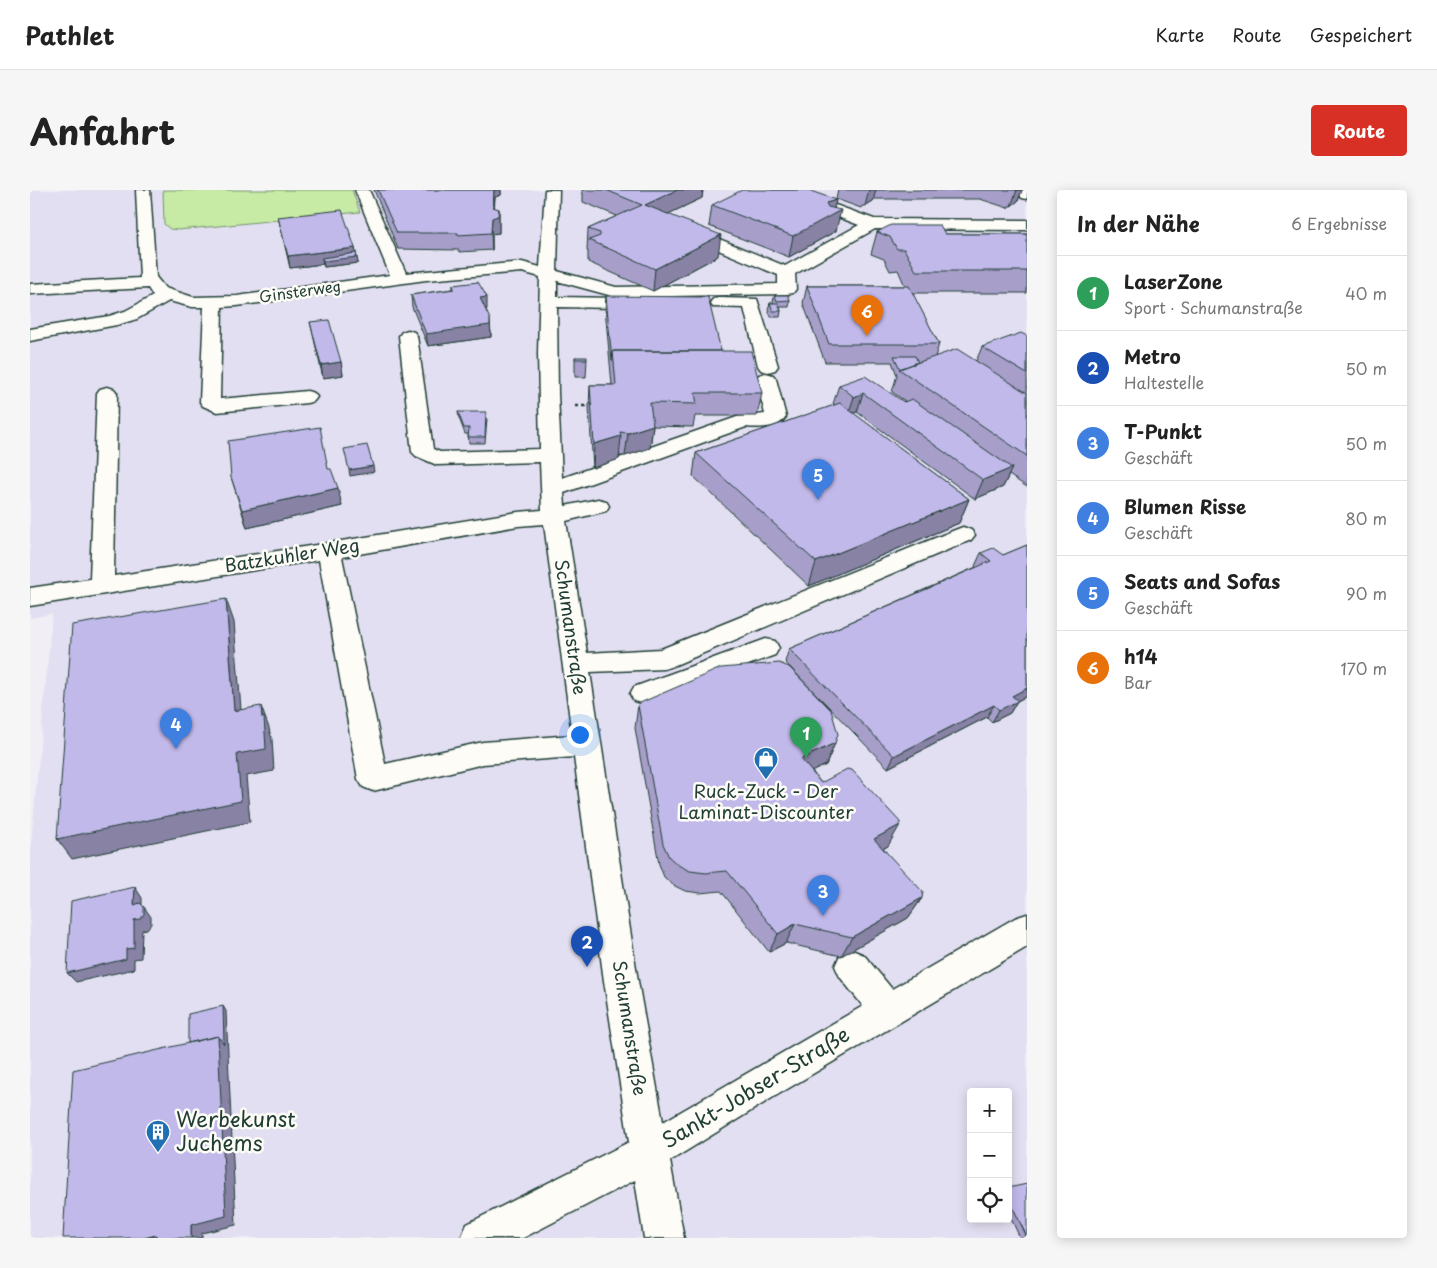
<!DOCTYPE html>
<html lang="de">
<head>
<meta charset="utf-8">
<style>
	:root { --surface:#fff; --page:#f6f6f6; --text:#222; --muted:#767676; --line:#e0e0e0; --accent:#d93025 }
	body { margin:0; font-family:"Playpen Sans",sans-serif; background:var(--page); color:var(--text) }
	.controls { position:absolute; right:15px; bottom:15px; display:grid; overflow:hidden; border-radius:5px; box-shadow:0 2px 12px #0003 }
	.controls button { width:45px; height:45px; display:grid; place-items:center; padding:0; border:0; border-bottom:1px solid var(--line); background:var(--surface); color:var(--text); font:25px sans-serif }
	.you { position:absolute; left:549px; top:544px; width:18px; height:18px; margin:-12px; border:4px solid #fff; border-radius:50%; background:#1a73e8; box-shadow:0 0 0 8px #1a73e833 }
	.badge { display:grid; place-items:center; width:32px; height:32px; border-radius:50%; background:var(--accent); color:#fff; font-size:16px; font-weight:700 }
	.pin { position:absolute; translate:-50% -41px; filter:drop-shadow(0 1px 2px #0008) }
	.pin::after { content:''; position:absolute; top:26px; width:18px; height:15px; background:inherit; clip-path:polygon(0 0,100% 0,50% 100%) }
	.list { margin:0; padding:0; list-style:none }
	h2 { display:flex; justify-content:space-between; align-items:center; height:65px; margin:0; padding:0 20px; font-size:21px }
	h2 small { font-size:16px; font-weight:400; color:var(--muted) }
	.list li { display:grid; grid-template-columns:32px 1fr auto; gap:15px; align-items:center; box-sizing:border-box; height:75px; padding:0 20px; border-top:1px solid var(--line) }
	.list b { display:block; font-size:19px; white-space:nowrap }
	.list p { margin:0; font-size:16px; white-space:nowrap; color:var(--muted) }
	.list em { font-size:16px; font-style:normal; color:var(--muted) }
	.icon { flex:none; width:28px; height:28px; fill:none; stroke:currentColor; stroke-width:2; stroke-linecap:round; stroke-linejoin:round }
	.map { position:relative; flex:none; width:997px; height:1048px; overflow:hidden; border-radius:5px }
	header { display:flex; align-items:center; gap:30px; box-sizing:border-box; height:70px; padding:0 25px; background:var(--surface); border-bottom:1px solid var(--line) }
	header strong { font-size:24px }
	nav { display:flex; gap:28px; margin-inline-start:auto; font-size:18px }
	.intro { display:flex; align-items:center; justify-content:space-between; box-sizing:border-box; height:120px; padding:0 30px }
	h1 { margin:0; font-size:35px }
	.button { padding:12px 22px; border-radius:5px; background:var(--accent); color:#fff; font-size:18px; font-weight:700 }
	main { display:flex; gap:30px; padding:0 30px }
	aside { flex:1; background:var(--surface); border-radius:5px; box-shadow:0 2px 12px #0003 }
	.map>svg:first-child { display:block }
</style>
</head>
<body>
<header>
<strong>Pathlet</strong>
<nav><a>Karte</a><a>Route</a><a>Gespeichert</a></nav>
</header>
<div class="intro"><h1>Anfahrt</h1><a class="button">Route</a></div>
<main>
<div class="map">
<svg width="997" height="1048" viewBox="0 0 997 1048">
	<rect width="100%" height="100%" fill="#f1eff5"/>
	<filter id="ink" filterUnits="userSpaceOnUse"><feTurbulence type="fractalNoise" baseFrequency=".02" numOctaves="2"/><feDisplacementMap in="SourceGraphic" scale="10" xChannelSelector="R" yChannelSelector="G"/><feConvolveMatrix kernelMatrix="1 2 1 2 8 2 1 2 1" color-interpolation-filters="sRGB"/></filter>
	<g filter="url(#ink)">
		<path fill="#e3dff2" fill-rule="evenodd" d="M0,0H997V1048H0V664L22,424L0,428ZM941,902H978V1029H941Z"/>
		<path fill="#c7eaa4" stroke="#73946c" d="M133,0H322L330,22L148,40L140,39L134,34Z"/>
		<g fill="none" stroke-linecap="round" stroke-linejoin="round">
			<defs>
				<path id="minor" d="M106,0H120L126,87L135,98L163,107L207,106L360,85L325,0H339L376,83L492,72L510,77L515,0H529L527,81L586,97L748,94V85L648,43L646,40L648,37H660L755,76L829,35L745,3L743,0H764L844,29L997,30V40L845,39L765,84L766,99L763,103L757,104L586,107L527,91V107L589,108L595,109L598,113L595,117L589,118L527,117L528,204L532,288L707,227L735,224L726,189L729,185L736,183L743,185L746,189L756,227C748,239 729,238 716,237L534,303L535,316L568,309L576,311L579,316L576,321L536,331L557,463L631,459L925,340L933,337L941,340L945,345L941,350L643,476L634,479L560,482L608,791L633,932L833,816L810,787L805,776L810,765L822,760L834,765L862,799L985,728L997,724V757L742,908L640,971L654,1048H614L605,990L493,1048H431L437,1034L599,952L574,791L544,567L453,574L343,601L333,597L328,589L289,370L0,416V398L60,389L67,203L70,199L77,197L84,199L87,203L84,386L299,353L488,322L512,320L510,272L407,275L386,266L382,262L369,146L372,142L378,140L384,142L387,146L403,259L410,262L510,259L508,163L510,87L492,82L396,90L207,116L192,117L190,209L277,201L284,203L287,207L284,211L277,213L187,222L173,216L170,212L174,117H162L139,111L107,129L87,135L0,151V139L79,126L95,121L123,106L118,98L0,104V94L110,88ZM514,334L542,545L453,552L355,574L312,367L488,336Z
					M986,0H997V9L992,8Z
					M689,108L727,109L748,176L745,180L738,182L731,180L728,176L714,118L683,117L680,113L683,109Z
					M736,449L745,451L749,458L745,465L614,514L604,511L600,504L604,497Z"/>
			</defs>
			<use href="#minor" stroke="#1f3d34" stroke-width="3"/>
			<path stroke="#1f3d34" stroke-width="2.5" stroke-dasharray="4 3" stroke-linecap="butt" d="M545,216H563"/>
			<use href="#minor" fill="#fdfcf7" fill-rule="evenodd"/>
		</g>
		<path fill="#a79fca" stroke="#1f3d34" d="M344,0H471V5L465,7L464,18L469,19V43L462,44V60L429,62V60L368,59Z
			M552,0H673L672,8L638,24L688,66L623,101L558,72V61H557L558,39L587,26L553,12V3H552Z
			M808,0H992L988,11L981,16H979L978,18L950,9H844L843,11L835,16H832L831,18L806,9Z
			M806,10L804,18L806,41L759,67L679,36L682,15Z
			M248,27L325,58L328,73L294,77L293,74L260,78Z
			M847,42L915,44H997V103H882L909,154L905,167L946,171L952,157L997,146V297L979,285L973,297L945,309L827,222L823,223L939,309L929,333L779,396L663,286L666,263L805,215L803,214L809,195L874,212L875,211L862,202L867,185L862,172H795L773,113L777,96H875L868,80L860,81L854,69L841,64Z
			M423,95L457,119L456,120L461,142V147L398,156L382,117L381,105L423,99Z
			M745,105L760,110L759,117H750L751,121L750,127H741L738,119L740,113H744L743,111Z
			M576,106L691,161L732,203L727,226H665L663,237L623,236L620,258L595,266H589V269L563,278L559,218L560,195H582L575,118Z
			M280,132L311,172L313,185L293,188Z
			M545,167L557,169L556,187H545Z
			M428,222L457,229L455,253H439L438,244H435L429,228Z
			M298,279L312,316L217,338L201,287Z
			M997,355V506L987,511L980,523L962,532L957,527L858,578L755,472L759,459L946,377L945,376L951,363L973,365Z
			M608,515L805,553L796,575L782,581L791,593L858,656L853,658L892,708L878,728L811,766L756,753L739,762L691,701L670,703L655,701L643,695L634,687L629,674L605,538Z
			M978,998L997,1048H990L978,1022Z"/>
		<path fill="#8882a4" stroke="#1f3d34" d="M464,0H471V5L465,7L464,27L469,19V43L462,44V60L461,43Z
			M647,0H673L672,8L613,36L615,15Z
			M839,0H846L843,11L835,16Z
			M987,0H992L988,11L981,16Z
			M806,10L803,24L811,20L806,41L759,67L763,46L796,13Z
			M691,45L688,66L623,101L625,79Z
			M325,58L328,73L294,77L292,68L293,74L260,78L258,66Z
			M457,107V119L451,120L450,108Z
			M460,129L461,147L398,156L396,144Z
			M311,172L313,185L293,188L291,175Z
			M833,203L827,222L818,225L824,207Z
			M623,235L620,258L595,266L598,243Z
			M591,246L589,269L563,278L564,254Z
			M343,276L344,282L320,286L319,280Z
			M982,278L973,297L945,309L953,290Z
			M308,298L312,316L217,338L212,320Z
			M939,309L929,333L779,396L786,372Z
			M196,409L204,432L213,544L204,521Z
			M997,498V506L987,511L980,523L962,532L969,520L982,506Z
			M964,515L957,527L858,578L864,566Z
			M231,516L239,538L240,543L242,549L244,581L216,586L220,632L42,669L27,649L207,564L232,528Z
			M805,553L796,575L762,591L771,569Z
			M870,635L858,656L833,669L844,649Z
			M105,697L112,708V725L104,715Z
			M892,708L878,728L811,766L822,747Z
			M114,717L121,727V734L117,739L112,740L111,768L104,769V779L46,792L37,783L96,759L104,730Z
			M765,734L756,753L739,762L748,744Z
			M193,816L196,821L206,1035L172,1043V1048H161V1035Z
			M126,1045L132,1048H114Z"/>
		<path fill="#c2b9eb" stroke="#1f3d34" d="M348,0H464L463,17L469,19L468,26L462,28L461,43L428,45V43H367Z
			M576,0H647L615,15L691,45L625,79L559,50L570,46V43L558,39L612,15Z
			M712,0H778L806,10L796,13L798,17L811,20L763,46L682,15Z
			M312,20L325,58L258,66L248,27Z
			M861,35H910L915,44H997V81H886L874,59H867L860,47L847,42Z
			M326,63L327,67L293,71L292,68Z
			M448,92L457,107L450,108L460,129V135L396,144L381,105L424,99L423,95Z
			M777,96H879L909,154H799Z
			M745,105H758L760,110L747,111Z
			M576,106L678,107L691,161H583L582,171Z
			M740,113H748L751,121H743Z
			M299,130L311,172L291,175L280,132Z
			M991,143L997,146V184L952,157Z
			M927,159L997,203V266L869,179Z
			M583,161H721L732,203H665L667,214L620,213L623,235L598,243L590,242L591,246L564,254L560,195H586Z
			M864,166H885L888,172L870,179Z
			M545,167H557V169H545Z
			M835,186L874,212L882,209L982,278L953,290L833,203L824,207L809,195Z
			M810,213L939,309L786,372L666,263Z
			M428,222H456L455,247H438L439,238H434Z
			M290,237L298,279H301L308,298L212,320L201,287L198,251Z
			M337,255L343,276L319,280L314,259Z
			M997,355V498L982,506L988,511L969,520L964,515L864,566L759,459L961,371L951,363L963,358L973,365Z
			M196,409L204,521L231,516L232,528L234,527L236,559L207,564L211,611L27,649L42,435Z
			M749,473L759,477L801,520L808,544L805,553L771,569L791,593L817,579L822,580L870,632V635L844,649L893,702L892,708L822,747L765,734L748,744L697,681L676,683L660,681L648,675L639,667L633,654L608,515L610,513L691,478Z
			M105,697L104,715L110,713L114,717V724L110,729L104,730V758L96,759V769L37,783L41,711Z
			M193,816L194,854L188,846L158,853V824Z
			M188,846L196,1026L161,1035V1048H126V1045L114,1048H33L43,880Z
			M997,994V1047L978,1007V998Z"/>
	</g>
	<defs>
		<symbol id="shop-pin" viewBox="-11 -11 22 30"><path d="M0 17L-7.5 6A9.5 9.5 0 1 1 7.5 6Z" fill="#1f6fb2" stroke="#fdfcf7"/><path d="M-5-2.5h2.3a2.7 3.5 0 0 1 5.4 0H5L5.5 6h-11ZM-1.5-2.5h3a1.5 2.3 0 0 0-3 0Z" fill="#fff"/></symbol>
		<symbol id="building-pin" viewBox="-11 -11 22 30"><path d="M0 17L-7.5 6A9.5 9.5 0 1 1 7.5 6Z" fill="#1f6fb2" stroke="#fdfcf7"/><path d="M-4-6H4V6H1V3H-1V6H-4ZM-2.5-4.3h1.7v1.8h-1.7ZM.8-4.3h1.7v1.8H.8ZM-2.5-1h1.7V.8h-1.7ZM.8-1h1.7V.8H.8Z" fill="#fff"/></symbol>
	</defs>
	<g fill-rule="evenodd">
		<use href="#shop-pin" x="722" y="555" width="28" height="38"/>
		<use href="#building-pin" x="114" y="928" width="28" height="38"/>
	</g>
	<g text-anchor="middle" stroke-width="5" stroke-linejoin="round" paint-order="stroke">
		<g font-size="15" fill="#1f3d34" stroke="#fdfcf7">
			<text transform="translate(270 102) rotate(-8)" y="5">Ginsterweg</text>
		</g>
		<g font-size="18" fill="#1f3d34" stroke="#fdfcf7">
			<text transform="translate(262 366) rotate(-9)" y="6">Batzkuhler Weg</text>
			<text transform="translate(540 437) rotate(82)" y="6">Schumanstraße</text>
			<text transform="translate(599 838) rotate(81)" y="6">Schumanstraße</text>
		</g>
		<g font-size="18" fill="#1f3d34" stroke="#fdfcf7">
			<text x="736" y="608">Ruck-Zuck - Der<tspan x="736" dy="21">Laminat-Discounter</tspan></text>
		</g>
		<g font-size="21" fill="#1f3d34" stroke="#fdfcf7">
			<text transform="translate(726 898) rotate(-31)" y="7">Sankt-Jobser-Straße</text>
		</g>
		<g font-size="21" fill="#1f3d34" stroke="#fdfcf7" text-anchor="start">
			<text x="146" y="937">Werbekunst<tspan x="146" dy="24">Juchems</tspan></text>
		</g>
	</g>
</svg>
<div class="controls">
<button>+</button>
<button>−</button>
<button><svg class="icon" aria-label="locate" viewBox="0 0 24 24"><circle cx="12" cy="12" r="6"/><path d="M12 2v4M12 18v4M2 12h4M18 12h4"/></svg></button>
</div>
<div class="you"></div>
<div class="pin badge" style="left:776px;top:568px;background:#2e9e5b">1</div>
<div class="pin badge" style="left:557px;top:777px;background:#1a4fb4">2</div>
<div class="pin badge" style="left:793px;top:726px;background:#3f7fe0">3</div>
<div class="pin badge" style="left:146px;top:559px;background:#3f7fe0">4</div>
<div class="pin badge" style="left:788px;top:310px;background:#3f7fe0">5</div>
<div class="pin badge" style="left:837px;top:146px;background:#e8710a">6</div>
</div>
<aside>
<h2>In der Nähe<small>6 Ergebnisse</small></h2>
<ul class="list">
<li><span class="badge" style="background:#2e9e5b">1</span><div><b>LaserZone</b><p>Sport · Schumanstraße</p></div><em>40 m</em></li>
<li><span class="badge" style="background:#1a4fb4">2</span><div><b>Metro</b><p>Haltestelle</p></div><em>50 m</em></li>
<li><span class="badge" style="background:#3f7fe0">3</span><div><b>T-Punkt</b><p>Geschäft</p></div><em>50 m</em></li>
<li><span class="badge" style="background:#3f7fe0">4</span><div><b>Blumen Risse</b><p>Geschäft</p></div><em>80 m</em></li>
<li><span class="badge" style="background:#3f7fe0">5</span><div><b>Seats and Sofas</b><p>Geschäft</p></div><em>90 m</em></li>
<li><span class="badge" style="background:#e8710a">6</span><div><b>h14</b><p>Bar</p></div><em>170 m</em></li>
</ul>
</aside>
</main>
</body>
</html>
